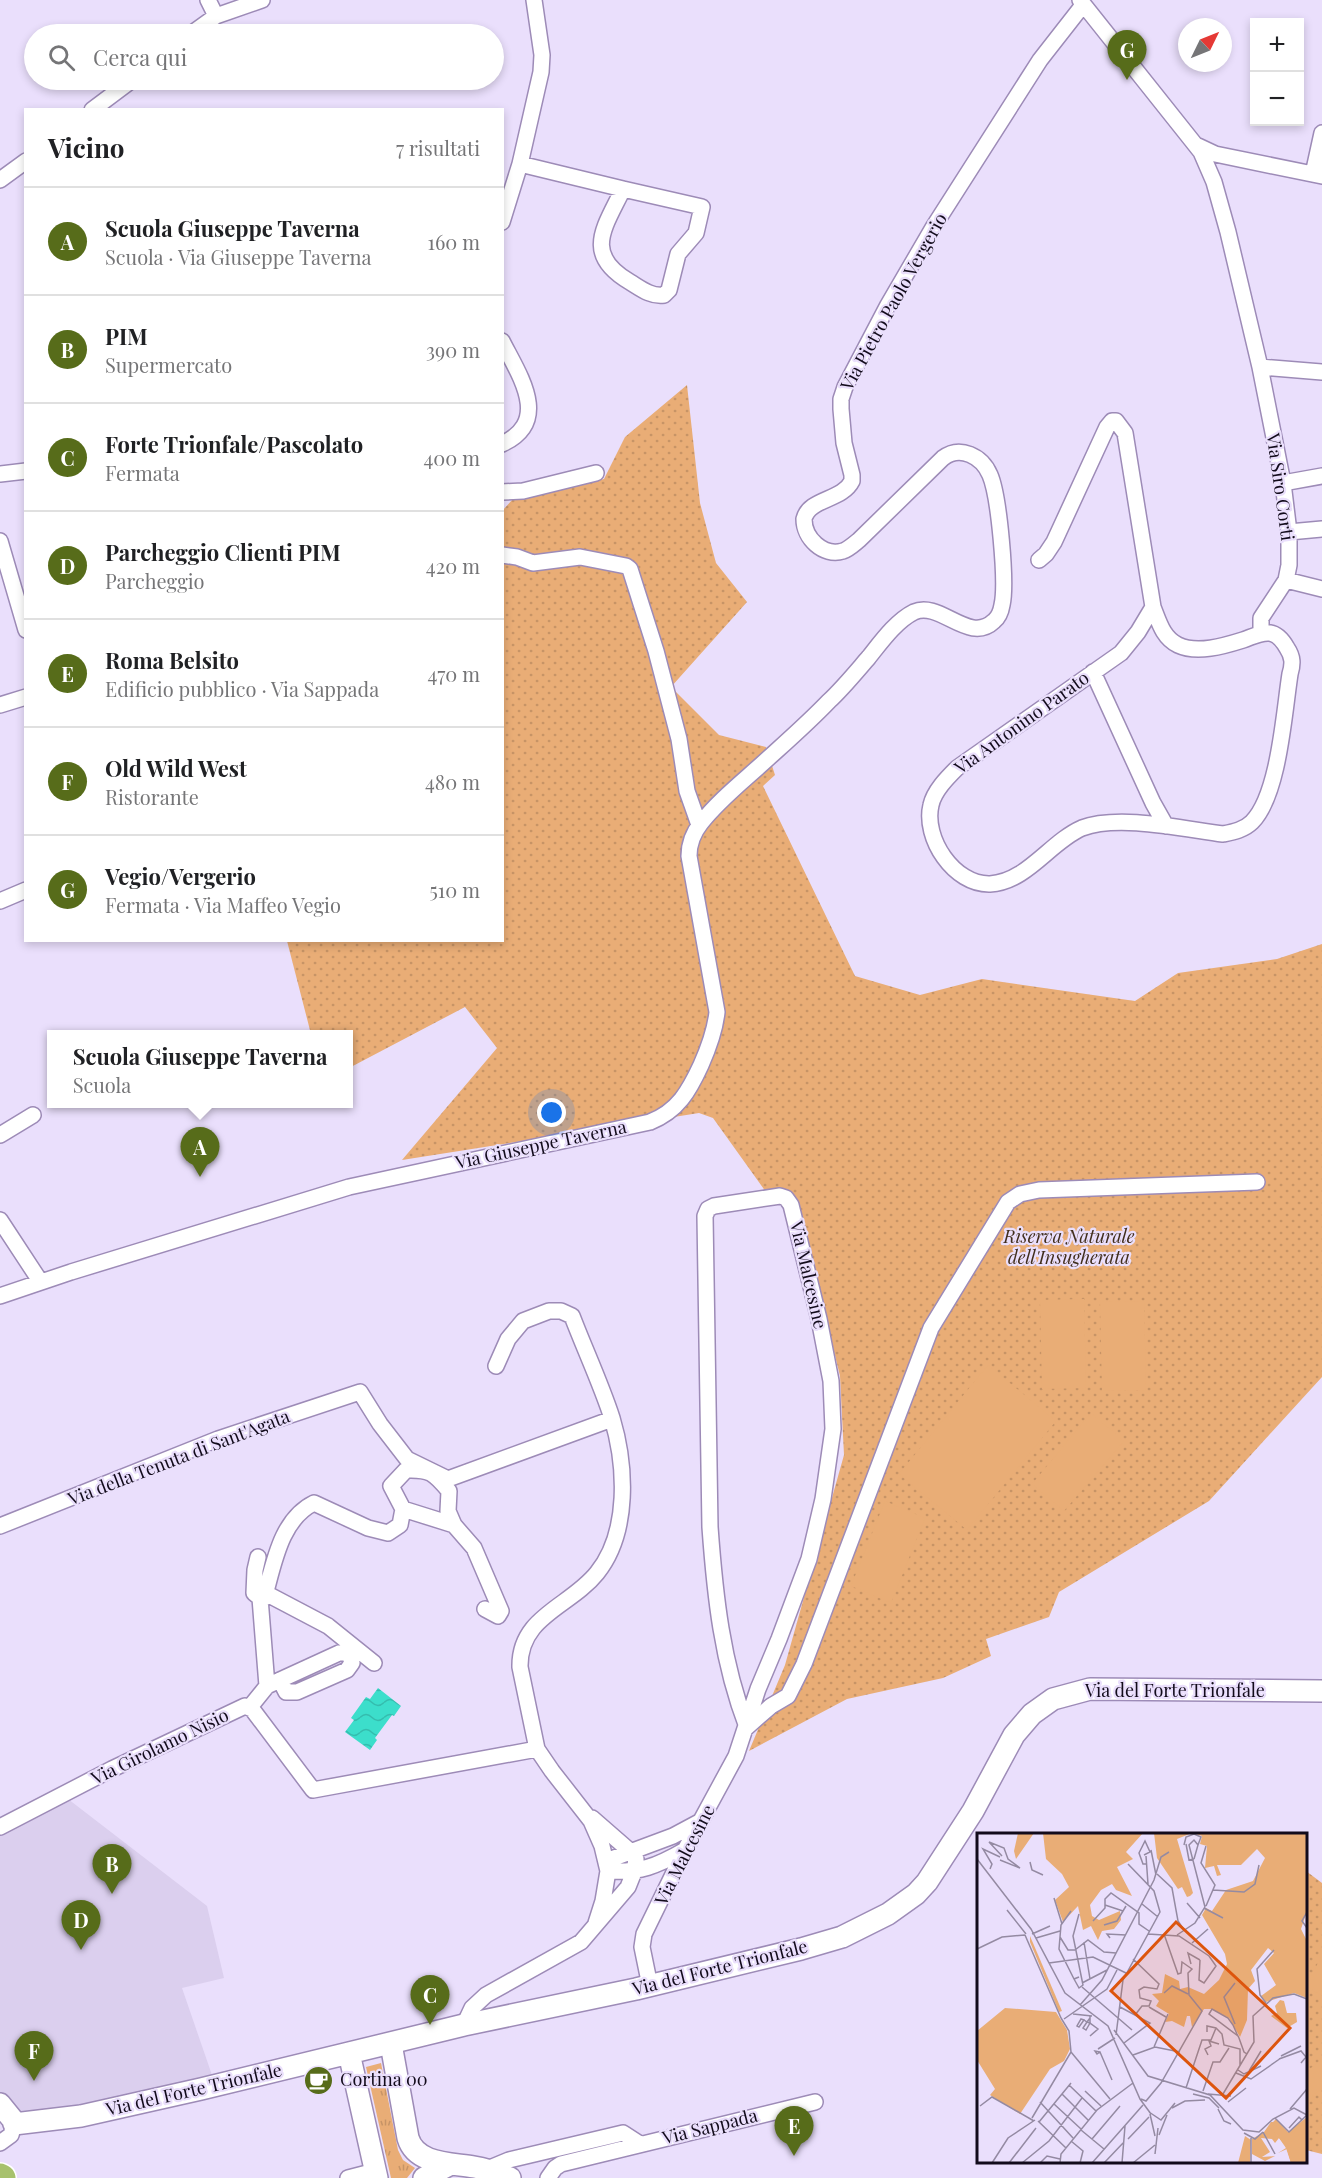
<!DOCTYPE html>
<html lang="it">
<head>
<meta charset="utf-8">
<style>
	:root { --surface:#fff; --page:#f6f6f6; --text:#202124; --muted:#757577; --line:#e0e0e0; --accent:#576c1a }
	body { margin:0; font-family:"Playfair Display",serif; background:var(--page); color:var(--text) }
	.controls { position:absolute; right:18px; top:18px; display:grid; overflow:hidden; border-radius:0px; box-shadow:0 3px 9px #0003 }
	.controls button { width:54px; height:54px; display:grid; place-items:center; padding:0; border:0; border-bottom:2px solid var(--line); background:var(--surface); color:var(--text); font:30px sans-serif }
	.compass { position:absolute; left:1178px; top:18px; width:54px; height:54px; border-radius:50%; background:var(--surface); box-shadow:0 3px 9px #0003; rotate:47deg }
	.you { position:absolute; left:552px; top:1113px; width:21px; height:21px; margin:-15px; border:4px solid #fff; border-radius:50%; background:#1a73e8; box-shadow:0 0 0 9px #1a73e833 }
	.badge { display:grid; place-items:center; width:39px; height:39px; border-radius:50%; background:var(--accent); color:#fff; font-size:20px; font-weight:700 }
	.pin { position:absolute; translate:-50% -50px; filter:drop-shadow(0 2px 3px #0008) }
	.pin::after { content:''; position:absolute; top:32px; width:21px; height:18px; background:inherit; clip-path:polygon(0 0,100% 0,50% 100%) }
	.popup { position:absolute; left:47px; top:1030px; width:306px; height:78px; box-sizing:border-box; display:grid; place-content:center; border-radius:0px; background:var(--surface); filter:drop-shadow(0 2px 4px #0005); font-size:20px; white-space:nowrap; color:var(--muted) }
	.popup b { font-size:22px; color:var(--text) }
	.popup::after { content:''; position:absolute; left:50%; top:100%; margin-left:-12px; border:12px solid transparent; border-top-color:var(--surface) }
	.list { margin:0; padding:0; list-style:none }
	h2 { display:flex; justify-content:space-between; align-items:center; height:78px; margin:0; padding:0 24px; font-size:26px }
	h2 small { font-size:20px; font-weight:400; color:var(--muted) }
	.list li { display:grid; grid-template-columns:39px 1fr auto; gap:18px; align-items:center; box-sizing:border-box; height:108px; padding:0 24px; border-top:2px solid var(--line) }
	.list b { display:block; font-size:22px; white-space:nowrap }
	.list p { margin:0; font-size:20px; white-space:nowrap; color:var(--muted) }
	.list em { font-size:20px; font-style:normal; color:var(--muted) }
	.icon { flex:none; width:33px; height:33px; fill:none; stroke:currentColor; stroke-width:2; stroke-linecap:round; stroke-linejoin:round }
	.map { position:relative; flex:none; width:1322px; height:2178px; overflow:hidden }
	.search { position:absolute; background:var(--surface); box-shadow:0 3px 9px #0003; left:24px; top:24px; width:480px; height:66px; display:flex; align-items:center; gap:15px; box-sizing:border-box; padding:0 21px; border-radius:33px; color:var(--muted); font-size:22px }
	.panel { position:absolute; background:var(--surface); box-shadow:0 3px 9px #0003; left:24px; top:108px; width:480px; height:834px; border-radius:0px }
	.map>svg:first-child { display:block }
</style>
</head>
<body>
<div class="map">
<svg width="1322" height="2178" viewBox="0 0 1322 2178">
	<defs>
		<pattern id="grass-tufts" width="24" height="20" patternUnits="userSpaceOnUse" patternTransform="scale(1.5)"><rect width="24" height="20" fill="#e9ad76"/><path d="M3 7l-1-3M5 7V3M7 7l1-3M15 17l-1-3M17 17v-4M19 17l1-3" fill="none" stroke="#c79466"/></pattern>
		<pattern id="park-dots" width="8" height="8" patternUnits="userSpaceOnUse" patternTransform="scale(1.5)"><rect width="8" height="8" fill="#e9ad76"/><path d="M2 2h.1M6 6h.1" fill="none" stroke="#c79466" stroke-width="1.8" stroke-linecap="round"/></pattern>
		<pattern id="water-waves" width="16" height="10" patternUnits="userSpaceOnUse" patternTransform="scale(1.5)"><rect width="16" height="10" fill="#3cdecb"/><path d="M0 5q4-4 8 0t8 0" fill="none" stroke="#34bdae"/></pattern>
	</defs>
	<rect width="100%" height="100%" fill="#eadffc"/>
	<path fill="#dbcfee" d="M68,1799L207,1906L224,1978L182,1988L213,2078L29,2116L11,2108L0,2092V1836Z"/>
	<path fill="url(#grass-tufts)" d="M381,2063L398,2150L403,2160L415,2168L407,2178H391L366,2067Z"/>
	<path fill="url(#park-dots)" d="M687,385L700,503L716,563L747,602L671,687L719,735L766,747L775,775L763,786L855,976L920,995L982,979L1135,1001L1178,973L1277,959L1322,944V1377L1209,1501L1059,1592L1049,1617L986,1639L991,1656L943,1678L847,1699L749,1751L785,1665L844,1455L840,1376L798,1203L766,1192L713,1118L699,1113L402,1160L497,1048L465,1007L349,1068L348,1034H311L287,941L502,940L503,510L512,500L604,479L625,437Z
		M1306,1871L1322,1883V2154L1306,2150Z"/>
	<path fill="#e9ad76" d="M1084,1299L1086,1388L1042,1389L1040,1300Z
		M1144,1301L1146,1390L1102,1391L1100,1302Z
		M988,1365L1056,1421L967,1530L899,1474Z
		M1091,1413L1124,1441L1064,1511L1032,1484Z
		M885,1501L925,1518L891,1603L851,1586Z
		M1322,1956V1996L1306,1986V1984Z
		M1322,2059V2088L1306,2101V2072Z"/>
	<path fill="url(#water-waves)" d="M378,1688L401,1706L394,1716L392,1715L375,1738L377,1740L370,1750L345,1732L354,1720L351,1718L366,1697L370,1699Z"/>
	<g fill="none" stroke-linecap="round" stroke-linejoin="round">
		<defs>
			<path id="street" d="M208,0L216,16
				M1080,0L1201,152L1214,182L1228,232L1260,367L1283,483L1289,532V565L1286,580L1261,618V633
				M191,34L216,16L262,0
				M92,110L132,80
				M1198,146L1215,154L1322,176
				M520,164L623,189
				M1313,174L1322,133
				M0,180L26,161
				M623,189L702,207L696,233L678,254L669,290L664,295C651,297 640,288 630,282C582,254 605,227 623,189Z
				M502,222L520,164L541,72L542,55L534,0
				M502,341C519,375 552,421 502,444
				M1260,367L1322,372
				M0,474L26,471
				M1283,483L1322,476
				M502,492L523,491L596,473
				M1289,532L1322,529
				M0,541L26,630
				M502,555L517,557L533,563L580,557L626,566L630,569L656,651L679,739L687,791L699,825
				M1039,560L1046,554L1054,542L1107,427L1112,421H1116L1125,433L1153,607C1159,622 1163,638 1178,645C1197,654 1224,646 1243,640C1252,637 1260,632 1270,633C1277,634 1283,641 1287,648C1293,657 1293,664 1290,674C1284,712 1279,795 1252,822C1244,830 1233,832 1223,834C1184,829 1118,814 1082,828C1050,842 1027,882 990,884C954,885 923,838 931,805C934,791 947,778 957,768L1121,653L1138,632L1153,607
				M1286,580L1322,589
				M1093,672L1153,803L1166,826
				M0,705L26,697
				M0,901L26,890
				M0,1135L33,1115
				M0,1220L40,1281
				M0,1296L71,1272L349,1187L650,1122C678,1111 689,1091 701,1065C709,1047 715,1031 717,1012L689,856C689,843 693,833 701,823C718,801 742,782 763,763C785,743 808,723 829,701C843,688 856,672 869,657C881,642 896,621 914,612C940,600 969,645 994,621C999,617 1001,611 1002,605C1007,583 999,496 990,475C982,456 960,445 943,458L859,540C854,544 849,549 843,551C823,557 804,538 804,519C809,498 842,501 852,481V475L844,443L841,409V399L845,387L888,305L934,226L1040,60L1083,5
				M496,1366L508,1339L523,1321L549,1311H561L572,1316C585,1350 601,1384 612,1418C626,1465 630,1532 597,1573C570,1607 519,1616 520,1667L537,1749L552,1771L591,1821L602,1846L608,1871L603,1901L596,1923
				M403,1509L454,1525
				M0,1526L218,1439L360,1392L380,1424L407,1459L448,1479L612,1419
				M258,1557L255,1570L254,1593L260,1598
				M265,1595C274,1563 281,1519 314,1503L368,1528L388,1533L400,1525L403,1509L391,1486L406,1470C430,1469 434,1473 449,1491L448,1511L454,1525L474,1548L501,1611L498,1616L485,1609
				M267,1686L339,1653L345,1652L350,1656L352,1663L347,1670L297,1692H286L280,1680
				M250,1707L267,1686L260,1598L271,1596L328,1626L374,1663
				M747,1727L771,1706L788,1696L804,1664L931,1328L1008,1202L1020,1194L1039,1190L1257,1182
				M0,1827L112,1769L245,1706L252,1709L313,1790L537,1749
				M606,1861L673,1836L701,1821
				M608,1871C640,1873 657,1866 685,1850
				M650,1986L642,1947L644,1934L685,1850L736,1756L758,1689L779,1639L809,1559L823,1499L833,1429L831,1381L819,1319L791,1205L786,1198L780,1196L714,1206L708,1209L705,1216L710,1527C715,1596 722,1662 747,1727
				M464,2025L472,2008L486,1995L581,1942L628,1887L634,1872L636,1859L631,1852L592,1818
				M0,2143L11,2135L14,2124
				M485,2170L509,2160L623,2133L640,2144
				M348,2178L375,2171
				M548,2178L555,2168L561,2164L815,2102"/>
			<path id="secondary" d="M391,2044L408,2138C416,2165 452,2163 474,2167C486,2169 498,2173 510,2178
				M349,2053L377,2178
				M0,2104L13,2120L14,2124L81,2116L201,2089L464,2025L636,1989L801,1949L842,1937L888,1914L916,1894L927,1882L973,1811L1014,1735L1032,1714L1053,1699L1090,1689L1322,1691
				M424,2178L451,2164"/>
			<path id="highway" d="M0,2177L2,2178"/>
		</defs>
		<use href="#street" stroke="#9d8bb7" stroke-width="18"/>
		<use href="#secondary" stroke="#9d8bb7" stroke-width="24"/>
		<use href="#highway" stroke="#fff" stroke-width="30"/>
		<use href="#street" stroke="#fff" stroke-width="15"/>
		<use href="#secondary" stroke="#fff" stroke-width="21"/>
		<use href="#highway" stroke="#a7c16d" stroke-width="27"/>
	</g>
	<defs>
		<symbol id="cafe-disc" viewBox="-11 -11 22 22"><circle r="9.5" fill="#576c1a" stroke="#eadffc"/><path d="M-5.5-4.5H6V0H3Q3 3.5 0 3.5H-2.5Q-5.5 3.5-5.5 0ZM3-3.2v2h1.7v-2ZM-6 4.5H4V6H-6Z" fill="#fff"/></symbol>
	</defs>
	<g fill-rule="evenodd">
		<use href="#cafe-disc" x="302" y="2064" width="33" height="33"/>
	</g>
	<g text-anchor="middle" stroke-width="4.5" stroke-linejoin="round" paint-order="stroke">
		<g font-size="18" fill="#120b1b" stroke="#eadffc">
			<text transform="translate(894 302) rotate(-61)" y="6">Via Pietro Paolo Vergerio</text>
			<text transform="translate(1280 487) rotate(82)" y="6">Via Siro Corti</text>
			<text transform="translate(1022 723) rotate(-36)" y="6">Via Antonino Parato</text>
			<text transform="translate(541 1145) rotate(-12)" y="6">Via Giuseppe Taverna</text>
			<text transform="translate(808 1275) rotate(77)" y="6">Via Malcesine</text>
			<text transform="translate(179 1458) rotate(-21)" y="6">Via della Tenuta di Sant'Agata</text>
			<text x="1175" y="1697">Via del Forte Trionfale</text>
			<text transform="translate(160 1747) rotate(-26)" y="6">Via Girolamo Nisio</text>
			<text transform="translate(685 1855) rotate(-63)" y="6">Via Malcesine</text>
			<text transform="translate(720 1968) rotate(-14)" y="6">Via del Forte Trionfale</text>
			<text transform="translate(194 2090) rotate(-13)" y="6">Via del Forte Trionfale</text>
			<text transform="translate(710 2127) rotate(-14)" y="6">Via Sappada</text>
		</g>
		<g font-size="18" font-style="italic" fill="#412e1d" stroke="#eadffc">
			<text x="1069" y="1243">Riserva Naturale<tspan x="1069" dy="21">dell'Insugherata</tspan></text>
		</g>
		<g font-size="18" fill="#120b1b" stroke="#eadffc" text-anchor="start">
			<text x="340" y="2086">Cortina 00</text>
		</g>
	</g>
	<g transform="translate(977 1833)">
		<rect width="330" height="330" fill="#eadffc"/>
		<path d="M53,103L85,178L82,179L53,109Z" fill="#e9ad76"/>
		<path d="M294,289H299L295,295L301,303L330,295V330H314L310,316L301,320L309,315L302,305L298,310L295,306L284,305L293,319L285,324L298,323L288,328L275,321V306L287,299Z" fill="#e9ad76"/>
		<path d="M41,0H57L39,26L37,18ZM66,0H166L149,19L156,26L140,34L155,63L139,57L135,51L124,57L113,72L115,83L122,87L143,78L144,87L137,96L125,98L121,107L114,93L106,97L101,73L86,89L78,67L92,54L85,41L69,26ZM177,0H215L200,6L216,60L213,63L210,64L205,54L201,56L180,25ZM216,0H330V78L324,96L330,108V165L317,160L289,169L284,163L299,152L287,131L297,120L291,115L274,137L278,148L271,156L270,187L263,204L252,185L234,176H227L215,194L213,183H210L207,194L195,188L188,189L192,181L179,173L182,168L175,161L185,160L188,141L202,148L203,156L211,154L227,161L242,147L250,131L248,121L225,82L229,75L235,78L249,57L276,48L288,25L280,16L264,32H240L244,42L240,43L237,33L228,35L230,13L223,11L225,3ZM303,167L307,168L310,180H319L320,189L310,195L294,183L300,180L298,173ZM28,175L79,179L90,197L93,216L87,228L73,236L43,281L13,262L18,256L0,227V198ZM330,284V330H314L308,312L292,293L299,286L311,299ZM268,303L274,307L273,330H261Z" fill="#e9ad76"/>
		<path fill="none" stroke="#948aa2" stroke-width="1.5" d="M209,11L212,27L217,26M207,12L209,4L217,1L224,4L221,12M174,17L179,42M167,22L173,19L168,8L162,20L166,31H170M169,23L171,51M0,26L54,96L88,160L131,193L163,266L174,281M23,27L43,35L31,26L27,15L12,9L25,23M53,29L55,37L66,42M13,36L15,31L6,16L23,24M180,41L195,55L201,88L207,97M236,57L267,59L278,51L282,32M77,65L85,91M210,70L223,85M165,71L181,84M128,72L146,78M229,73L238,52L224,30L229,13M227,75L246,85M30,77L49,101M94,78L84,92L82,116L97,146M330,79L325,88L330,95M102,81L96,103L106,152L102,155L97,146L102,144M116,88L128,75V66L134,60L162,80V91L172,98M127,92L140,88L149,73M55,101L73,93M171,101L202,103L232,123L239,133L227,150L222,147L223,127M48,102L84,185M200,102L218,90L228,74L212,12L217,7L221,12L217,26M83,104L91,117H98M59,105L83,98M133,105L130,101L149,102M107,109L113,146M215,110L231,96M0,116L25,104L48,102M98,117L111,107L127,119L139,120M156,126L182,151L180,156L167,154L162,157L163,165L174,168L172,173M72,130L116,124L149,140M214,131L211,120L223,127M105,150L130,137M258,150L247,164L258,191M105,154L155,197M187,160L195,153L211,161M289,170L283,162L280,136L297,117M103,172L125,147L177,47L184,24L192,19M143,174L173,190L147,210M172,174L189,184M96,181L115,183M158,182L165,173H172M87,186L130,156L140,137M104,186L107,187L102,194L100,193ZM107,187L110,189L113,190L109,197L106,195L110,189L113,185M137,197L171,243L233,262L266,297L282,299L296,286L317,275L330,282M230,199V193L239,195L245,201L247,212L263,216V232M139,202L146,147L183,79L177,58L151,31M113,203L121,196L113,190V183M261,203L232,181L235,176L251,185L256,192L260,201L262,205L267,219L270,221M177,214L191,181M121,216L138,205M94,219L133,266M123,219L118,218L120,221L123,219L135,247M156,222L178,214L203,219M231,222L228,216L234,213L232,208L242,211M304,223L324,213M302,226L324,218L329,224L324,230M261,237L267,241L284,233M272,238L284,218M259,240L274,246L304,225M92,252L119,278M209,255L225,207H234L239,195M108,258L124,273M226,258L236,229H243L252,215M85,261L111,287M216,261L232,265L242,275M231,261L254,263M246,261L277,209L276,183L296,165L317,161L330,166M164,266L169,268L184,250L225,178L212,162L211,140L215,136L205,129L204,140L201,141L187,101M63,269L96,305M251,269L269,255M77,271L104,296M3,273L15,264L57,288M195,275L208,268L228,267M241,276L247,288L254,291M313,276L330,256M172,279L184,287L198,270M173,281L178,303M55,285L94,219L92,198L84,185M298,285L312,299L330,282M61,288L89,315M62,289L94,250M312,295L322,284L325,287M104,297L127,316M286,299L298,321M267,300L278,306L286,299M182,302L190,282M115,306L143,273M151,306L172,284M94,308L106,318L103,330M178,321L181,295M15,330L31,305L58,287M32,330L59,295M45,330L72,308L105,265M63,330L70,323L83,326M83,330L84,321L120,277L156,250M115,330L166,272M127,330L147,309M145,330L148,293M156,330L178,312M274,330V305"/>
		<path fill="#dd550d" fill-opacity="0.15" stroke="#dd550d" stroke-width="3" d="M199,89L313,195L249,265L134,158Z"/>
		<rect width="330" height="330" fill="none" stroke="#120b1b" stroke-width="3"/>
	</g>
</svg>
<div class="controls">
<button>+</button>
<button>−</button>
</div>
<svg class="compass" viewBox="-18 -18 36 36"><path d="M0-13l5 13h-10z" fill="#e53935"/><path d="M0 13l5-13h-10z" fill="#757577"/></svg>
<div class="you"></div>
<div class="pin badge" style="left:200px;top:1177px">A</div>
<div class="popup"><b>Scuola Giuseppe Taverna</b>Scuola</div>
<div class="pin badge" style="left:112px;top:1894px">B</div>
<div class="pin badge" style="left:430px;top:2025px">C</div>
<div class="pin badge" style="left:81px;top:1950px">D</div>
<div class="pin badge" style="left:794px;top:2156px">E</div>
<div class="pin badge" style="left:34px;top:2081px">F</div>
<div class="pin badge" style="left:1127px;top:80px">G</div>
<div class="search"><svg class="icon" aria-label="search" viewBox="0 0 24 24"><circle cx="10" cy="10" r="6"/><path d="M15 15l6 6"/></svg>Cerca qui</div>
<section class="panel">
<h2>Vicino<small>7 risultati</small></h2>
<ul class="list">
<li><span class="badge">A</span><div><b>Scuola Giuseppe Taverna</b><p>Scuola · Via Giuseppe Taverna</p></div><em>160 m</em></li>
<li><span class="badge">B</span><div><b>PIM</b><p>Supermercato</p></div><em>390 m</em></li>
<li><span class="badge">C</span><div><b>Forte Trionfale/Pascolato</b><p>Fermata</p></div><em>400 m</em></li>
<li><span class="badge">D</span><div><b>Parcheggio Clienti PIM</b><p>Parcheggio</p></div><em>420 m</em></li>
<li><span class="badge">E</span><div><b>Roma Belsito</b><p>Edificio pubblico · Via Sappada</p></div><em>470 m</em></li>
<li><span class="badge">F</span><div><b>Old Wild West</b><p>Ristorante</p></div><em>480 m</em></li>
<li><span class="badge">G</span><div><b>Vegio/Vergerio</b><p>Fermata · Via Maffeo Vegio</p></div><em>510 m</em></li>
</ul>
</section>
</div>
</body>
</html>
